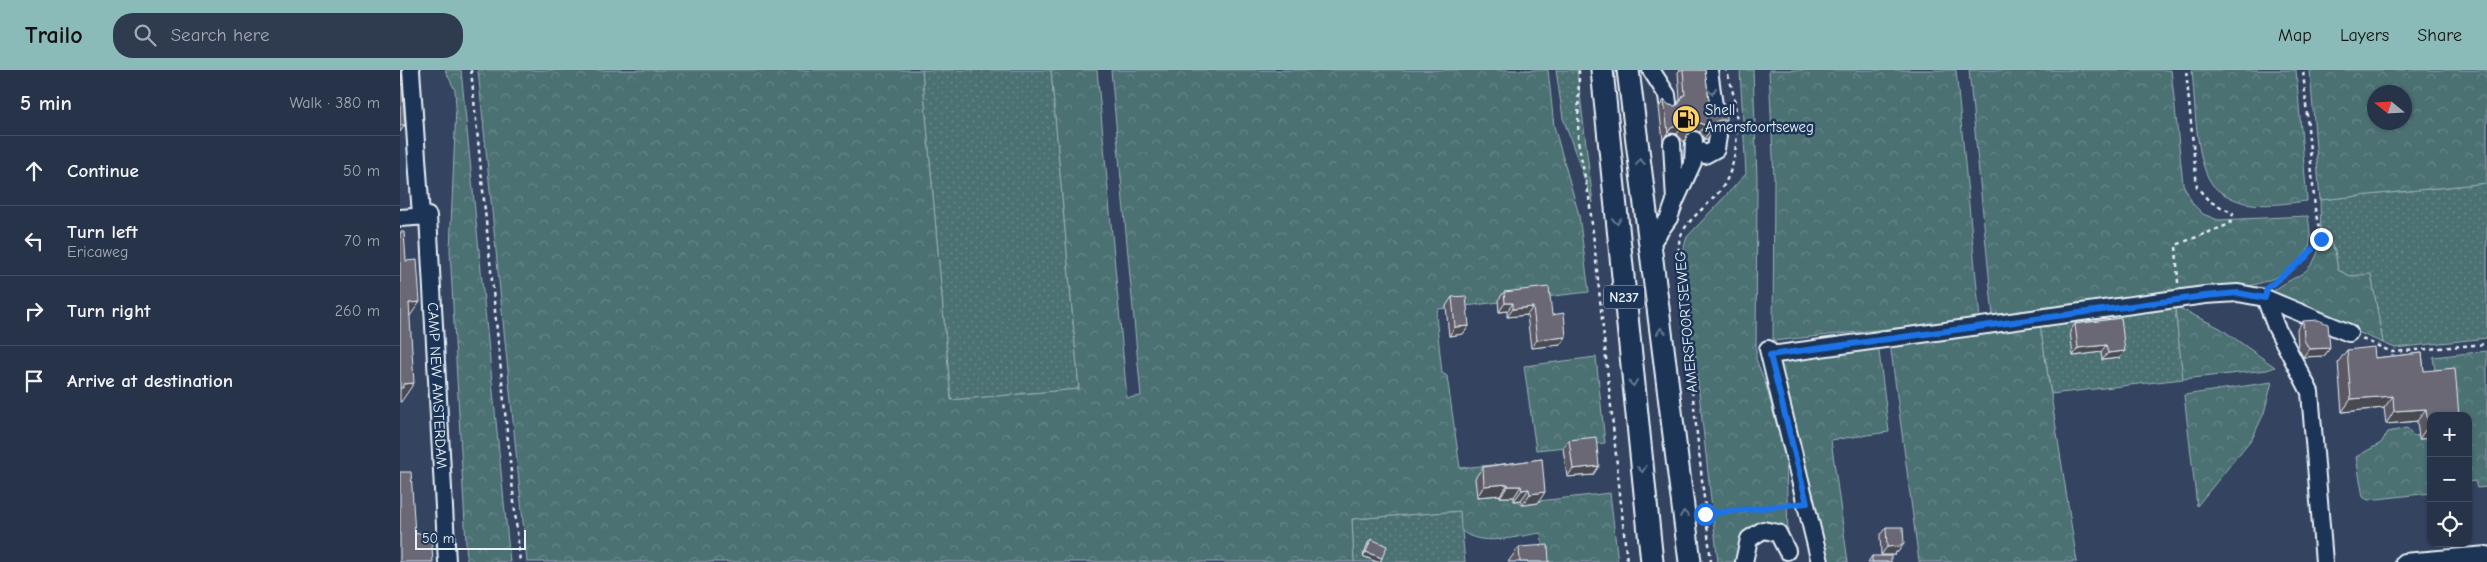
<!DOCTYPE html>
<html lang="en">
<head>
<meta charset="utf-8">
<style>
	:root { --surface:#273348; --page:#2f3b4f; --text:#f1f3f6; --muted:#a4aab4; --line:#434e60; --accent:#8bbbb9 }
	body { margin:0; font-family:"Comic Neue",sans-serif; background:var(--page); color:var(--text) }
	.controls { position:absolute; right:15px; bottom:15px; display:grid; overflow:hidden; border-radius:10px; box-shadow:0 1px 4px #0004 }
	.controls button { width:45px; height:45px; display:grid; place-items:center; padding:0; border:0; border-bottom:1px solid var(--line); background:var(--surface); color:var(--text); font:25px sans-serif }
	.compass { position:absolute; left:1967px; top:15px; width:45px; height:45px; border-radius:50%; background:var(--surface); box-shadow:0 1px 4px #0004; rotate:288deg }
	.scale { position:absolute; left:15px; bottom:12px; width:111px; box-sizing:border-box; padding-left:5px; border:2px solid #e8f1f8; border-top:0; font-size:14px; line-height:18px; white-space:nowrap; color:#e8f1f8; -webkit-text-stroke:4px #1d3557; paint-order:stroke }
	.stop { position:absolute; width:15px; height:15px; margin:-11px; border:4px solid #1a73e8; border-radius:50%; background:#fff }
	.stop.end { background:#1a73e8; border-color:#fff; box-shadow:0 1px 5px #0008 }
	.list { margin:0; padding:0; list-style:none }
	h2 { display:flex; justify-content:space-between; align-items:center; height:65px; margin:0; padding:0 20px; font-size:21px }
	h2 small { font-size:16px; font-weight:400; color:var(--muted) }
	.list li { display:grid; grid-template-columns:32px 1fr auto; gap:15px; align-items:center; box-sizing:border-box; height:70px; padding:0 20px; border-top:1px solid var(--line) }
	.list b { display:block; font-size:19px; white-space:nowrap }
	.list p { margin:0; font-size:16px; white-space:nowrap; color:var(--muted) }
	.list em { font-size:16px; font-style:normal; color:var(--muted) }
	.icon { flex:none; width:28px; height:28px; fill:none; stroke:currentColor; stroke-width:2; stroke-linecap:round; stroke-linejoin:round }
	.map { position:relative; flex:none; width:2087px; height:492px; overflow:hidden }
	header { display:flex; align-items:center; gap:30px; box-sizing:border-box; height:70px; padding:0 25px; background:var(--accent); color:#111 }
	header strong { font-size:24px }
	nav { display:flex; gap:28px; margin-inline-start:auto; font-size:18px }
	.search { width:350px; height:45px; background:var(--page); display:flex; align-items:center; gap:12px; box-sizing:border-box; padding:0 18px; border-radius:20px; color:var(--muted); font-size:19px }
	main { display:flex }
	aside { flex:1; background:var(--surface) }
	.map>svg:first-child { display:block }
</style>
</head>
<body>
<header>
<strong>Trailo</strong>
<div class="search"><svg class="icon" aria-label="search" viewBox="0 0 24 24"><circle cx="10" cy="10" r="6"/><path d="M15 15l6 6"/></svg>Search here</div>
<nav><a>Map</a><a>Layers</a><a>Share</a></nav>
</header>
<main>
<aside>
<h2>5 min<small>Walk · 380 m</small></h2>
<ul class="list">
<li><svg class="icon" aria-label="ahead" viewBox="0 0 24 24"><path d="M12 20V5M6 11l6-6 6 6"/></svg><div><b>Continue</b></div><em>50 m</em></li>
<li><svg class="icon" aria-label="left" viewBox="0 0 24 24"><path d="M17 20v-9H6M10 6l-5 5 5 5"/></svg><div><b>Turn left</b><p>Ericaweg</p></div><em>70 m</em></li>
<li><svg class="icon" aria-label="right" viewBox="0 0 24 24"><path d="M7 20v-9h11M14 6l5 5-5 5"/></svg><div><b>Turn right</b></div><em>260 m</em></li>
<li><svg class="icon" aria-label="arrive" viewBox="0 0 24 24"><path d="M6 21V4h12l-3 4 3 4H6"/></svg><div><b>Arrive at destination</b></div></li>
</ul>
</aside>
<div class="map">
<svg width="2087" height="492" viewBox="0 0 2087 492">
	<defs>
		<pattern id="grass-dots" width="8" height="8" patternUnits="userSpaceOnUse" patternTransform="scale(1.25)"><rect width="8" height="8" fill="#4c7173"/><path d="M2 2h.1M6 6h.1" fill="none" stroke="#668688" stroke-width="1.8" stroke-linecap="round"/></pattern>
		<pattern id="forest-crowns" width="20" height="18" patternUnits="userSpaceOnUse" patternTransform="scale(1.25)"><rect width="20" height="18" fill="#4c7173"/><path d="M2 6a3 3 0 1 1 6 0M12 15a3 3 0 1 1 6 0" fill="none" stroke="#668688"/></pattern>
	</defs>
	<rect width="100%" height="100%" fill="#344460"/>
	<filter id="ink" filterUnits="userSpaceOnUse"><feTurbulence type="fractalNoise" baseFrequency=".02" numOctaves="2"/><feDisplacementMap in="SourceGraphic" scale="10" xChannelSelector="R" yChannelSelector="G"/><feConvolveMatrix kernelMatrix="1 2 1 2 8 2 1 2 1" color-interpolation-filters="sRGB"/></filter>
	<g filter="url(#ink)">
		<path fill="url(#grass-dots)" stroke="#9ab1b6" d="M522,0H651L679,319L551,330Z
			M1156,0H1177L1193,133L1163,48Z
			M2087,113V268L1995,278L1983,273L1971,205L1950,206L1938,200L1935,181L1928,168L1921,169L1920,130Z
			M1775,238L1783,309L1651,324L1640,255Z
			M1060,441L1065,492H954L952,449Z"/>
		<path fill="url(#forest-crowns)" stroke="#9ab1b6" fill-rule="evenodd" d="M45,0H61L110,492H67L50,180L56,37L55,20Z
			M78,0H522L551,330L679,319L651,0H697L727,328L741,326L711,0H1148L1154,56L1179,145L1189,222L1038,239L1036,246L1042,303L1047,306L1060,398L1113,393L1117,431L1121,433L1210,423L1218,492H1144L1141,463C1117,466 1080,478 1061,460L1060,441L952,449L954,492H127Z
			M1340,0H1353L1357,108L1356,289L1365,312L1386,389L1388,467L1361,453L1340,492H1318L1283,180L1287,167L1346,104Z
			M1369,0H1556L1580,249L1373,271L1374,108Z
			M1569,0H1771L1783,114L1793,134L1803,144L1818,150L1908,146C1909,155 1912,169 1909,177C1902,201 1867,212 1845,217L1593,247Z
			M1792,0H1896L1907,131C1887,133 1865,137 1845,133C1834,130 1818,123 1812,114C1795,91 1795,29 1792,0Z
			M1910,0H2087V113L1920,130ZM1974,22H2004V52H1974Z
			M1928,168L1935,181L1938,200L1950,206L1971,204L1983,273L1870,224C1895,202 1914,209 1921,169Z
			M1775,238H1779L1820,258L1875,297L1867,300L1783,309Z
			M1640,255L1677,492H1519L1490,273Z
			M1478,274L1489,362L1431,370L1448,492H1427L1376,288Z
			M2087,281V417L2077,418L2075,411L2068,412V346H2042L2033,287Z
			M1196,287L1205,373L1136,380L1124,296Z
			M1872,312L1864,343L1853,367L1797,436L1784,325Z
			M2007,358L2014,366L2031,364V423L1968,430L1963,427L1956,387L1981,373L1988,362Z"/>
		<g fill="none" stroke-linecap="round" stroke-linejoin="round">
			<defs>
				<g id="minor">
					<path d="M11,0L21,146"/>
					<path d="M1251,0L1267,25L1268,33"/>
					<path d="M1309,0L1315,43"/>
					<path d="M1296,78L1305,85L1316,79L1318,66"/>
					<path d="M1276,129L1293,92L1294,70"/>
					<path id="s1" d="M0,148L28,146L47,492"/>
					<path d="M1250,175L1269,148L1275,131L1272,73"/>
					<path d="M1865,228L1876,257L1910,322L1924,492"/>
					<path d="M1368,279L1420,492"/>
					<path d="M1370,285L1805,225L1838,223L1865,228L1949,263"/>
					<path d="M1344,492L1349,469L1363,460L1378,463L1387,481"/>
					<path d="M2004,492L2087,485"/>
				</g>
				<path id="major" d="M1202,0L1252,492
					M1228,0L1290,492"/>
			</defs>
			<use href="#minor" stroke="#e8f1f8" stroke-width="20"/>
			<use href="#major" stroke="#e8f1f8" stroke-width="25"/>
			<path stroke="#e8f1f8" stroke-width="2.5" stroke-dasharray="4 4" stroke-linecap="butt" d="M71,0L120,492
				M1179,0L1178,71L1189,128L1195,181L1227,492
				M1778,213L1776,175L1830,154L1833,143L1809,131L1797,117L1786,0
				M1871,215L1905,188L1921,169L1915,139L1903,0
				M1962,269L1992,282L2087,274
				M1305,444L1391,435
				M1311,492L1279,200C1279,192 1278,182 1279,173C1282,152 1306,138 1319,122C1343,92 1340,34 1326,0"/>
			<use href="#minor" stroke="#1d3557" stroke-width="16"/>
			<use href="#major" stroke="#1d3557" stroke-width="21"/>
		</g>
		<path fill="#5b5964" stroke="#e8f1f8" d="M1280,0H1305L1310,38L1321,57H1314L1307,69H1304L1300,62L1294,60L1289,62L1284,72L1277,64L1272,63L1266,65L1263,70L1259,37L1264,30L1269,35L1275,36L1277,35L1280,29L1278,2Z
			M1104,222L1152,245L1160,275L1131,278L1127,245L1107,247V241L1099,242L1098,230Z
			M1052,227L1069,256L1063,264L1049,266L1046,236Z
			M1721,248L1720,288L1702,290L1701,282L1673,286L1670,261L1675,254Z
			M1903,251L1930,278L1924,286L1903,287L1898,278L1897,259Z
			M1947,280L1975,288L2022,283L2031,368L2019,369L2017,351L1986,354L1984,338L1942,342L1938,292Z
			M1169,370L1193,405L1167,407L1163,378Z
			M1142,389L1138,433L1122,435L1121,430L1114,431V427H1100V425L1077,427L1075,408L1083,397Z
			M1486,457L1498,482H1496L1495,485H1481L1480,465Z
			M971,469L982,488L980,492H977L963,486L968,473Z
			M1119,477L1149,492H1108Z
			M1472,486L1491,492H1468Z"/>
		<path fill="#4a4951" stroke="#e8f1f8" d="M1320,50H1326L1321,57H1315L1311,59L1315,52Z
			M1299,53L1305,55L1300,62L1294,60L1288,63L1291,57Z
			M0,55H5L0,62Z
			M1277,56L1282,57L1277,64L1272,63L1266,65L1271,58Z
			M1309,62H1312L1307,69H1304Z
			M20,232L7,250L9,233Z
			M1105,233H1113L1107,241L1099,242Z
			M1133,237L1127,245L1107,247L1113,239Z
			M1069,256L1063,264L1049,266L1055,257Z
			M1166,267L1160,275L1131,278L1137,270Z
			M1706,275L1701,282L1673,286L1678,278Z
			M1930,278L1924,286L1903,287L1909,279Z
			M1725,281L1720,288L1702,290L1708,283Z
			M14,313L1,332H0V318L3,314Z
			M1993,326L1984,338L1942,342L1951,329Z
			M2026,339L2017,351L1986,354L1994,341Z
			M2028,356H2031V368L2019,369Z
			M1199,396L1193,405L1167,407L1173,399Z
			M1108,414L1100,425L1077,427L1084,416Z
			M1108,416H1121L1114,427H1100Z
			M1129,419L1121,430L1114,431L1122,420Z
			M1145,422L1138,433L1122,435L1130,424Z
			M1501,474H1504L1498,482H1496L1495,485H1481L1487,477Z
			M966,482L982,488L980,492H977L963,486Z"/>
		<path fill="#6a6874" stroke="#e8f1f8" d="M0,0H1L5,55H0Z
			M1283,0H1305L1310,38L1317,45L1326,44V50H1320L1315,52L1312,62H1309L1305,55L1299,53L1291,57L1289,65L1282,57L1277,56L1271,58L1268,63L1264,30L1269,35L1275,36L1279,34L1283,25H1285Z
			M0,162H4L6,191L17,190L20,232L9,233L14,313L3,314V318H0Z
			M1149,217L1152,245L1164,243L1166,267L1137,270L1133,237L1113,239V233H1105L1104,222Z
			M1066,226L1069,256L1055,257L1052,227Z
			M1721,248L1725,281L1708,283L1706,275L1678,278L1675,254Z
			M1918,250L1928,254L1930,278L1909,279L1904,270L1903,251Z
			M1974,277L1975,288L2022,283L2024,301L2055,298L2059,346H2031V356H2028L2026,339L1994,341L1993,326L1951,329L1947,280Z
			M1196,367L1199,396L1173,399L1169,370Z
			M1142,389L1145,422L1130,424L1129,419L1122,420L1121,416H1108V414L1084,416L1083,397Z
			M0,402H11L15,464L31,462L33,492H0Z
			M1486,457H1503L1504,474H1501V476L1487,477Z
			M971,469L987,476L982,488L966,482Z
			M1148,475L1149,492H1120L1119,477Z
			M1472,486H1491V492H1472Z"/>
		<defs><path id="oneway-chevron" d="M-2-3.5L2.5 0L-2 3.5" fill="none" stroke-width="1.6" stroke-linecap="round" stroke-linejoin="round" transform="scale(1.25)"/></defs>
		<g stroke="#64778f">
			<use href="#oneway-chevron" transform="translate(1312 21) rotate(82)"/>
			<use href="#oneway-chevron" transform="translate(1240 92) rotate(-97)"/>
			<use href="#oneway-chevron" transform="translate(1217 151) rotate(84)"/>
			<use href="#oneway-chevron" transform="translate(1261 261) rotate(-97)"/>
			<use href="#oneway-chevron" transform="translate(1233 313) rotate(84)"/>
			<use href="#oneway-chevron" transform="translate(1242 399) rotate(84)"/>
			<use href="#oneway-chevron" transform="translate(1284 444) rotate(-97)"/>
		</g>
	</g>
	<g fill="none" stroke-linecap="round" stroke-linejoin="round" filter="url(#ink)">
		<path stroke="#1a73e8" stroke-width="6" d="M1305,444L1407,433L1370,285L1805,226L1838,223L1865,228L1867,218L1905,188L1921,169"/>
	</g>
	<defs>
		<symbol id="fuel-disc" viewBox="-11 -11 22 22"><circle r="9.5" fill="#ffd166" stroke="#1d3557"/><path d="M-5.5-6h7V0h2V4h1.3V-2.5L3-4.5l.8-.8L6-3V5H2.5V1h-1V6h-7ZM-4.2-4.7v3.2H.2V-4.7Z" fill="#111"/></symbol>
	</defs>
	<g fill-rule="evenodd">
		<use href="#fuel-disc" x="1270" y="33" width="32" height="32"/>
	</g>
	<g text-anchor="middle" stroke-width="5" stroke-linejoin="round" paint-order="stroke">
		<rect fill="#1d3557" stroke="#abb9c8" stroke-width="1" x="1204" y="215.5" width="40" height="23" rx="4"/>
		<g font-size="14" font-weight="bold" fill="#e8f1f8">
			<text x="1224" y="232">N237</text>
		</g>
		<g font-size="15" fill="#e8f1f8" stroke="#1d3557" text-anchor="start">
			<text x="1305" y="45">Shell<tspan x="1305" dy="17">Amersfoortseweg</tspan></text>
		</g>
		<g font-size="15" fill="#e8f1f8" stroke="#1d3557">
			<text transform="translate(1286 252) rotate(-95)" y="5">AMERSFOORTSEWEG</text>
			<text dy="5" stroke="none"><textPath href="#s1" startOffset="198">CAMP NEW AMSTERDAM</textPath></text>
		</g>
	</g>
</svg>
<div class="controls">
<button>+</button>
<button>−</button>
<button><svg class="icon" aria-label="locate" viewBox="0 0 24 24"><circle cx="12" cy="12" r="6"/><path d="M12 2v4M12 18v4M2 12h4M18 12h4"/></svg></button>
</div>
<svg class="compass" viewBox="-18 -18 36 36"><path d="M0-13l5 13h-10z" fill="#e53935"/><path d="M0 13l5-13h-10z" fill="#a4aab4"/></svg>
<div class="scale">50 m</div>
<div class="stop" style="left:1305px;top:444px"></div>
<div class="stop end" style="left:1921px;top:169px"></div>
</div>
</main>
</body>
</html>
